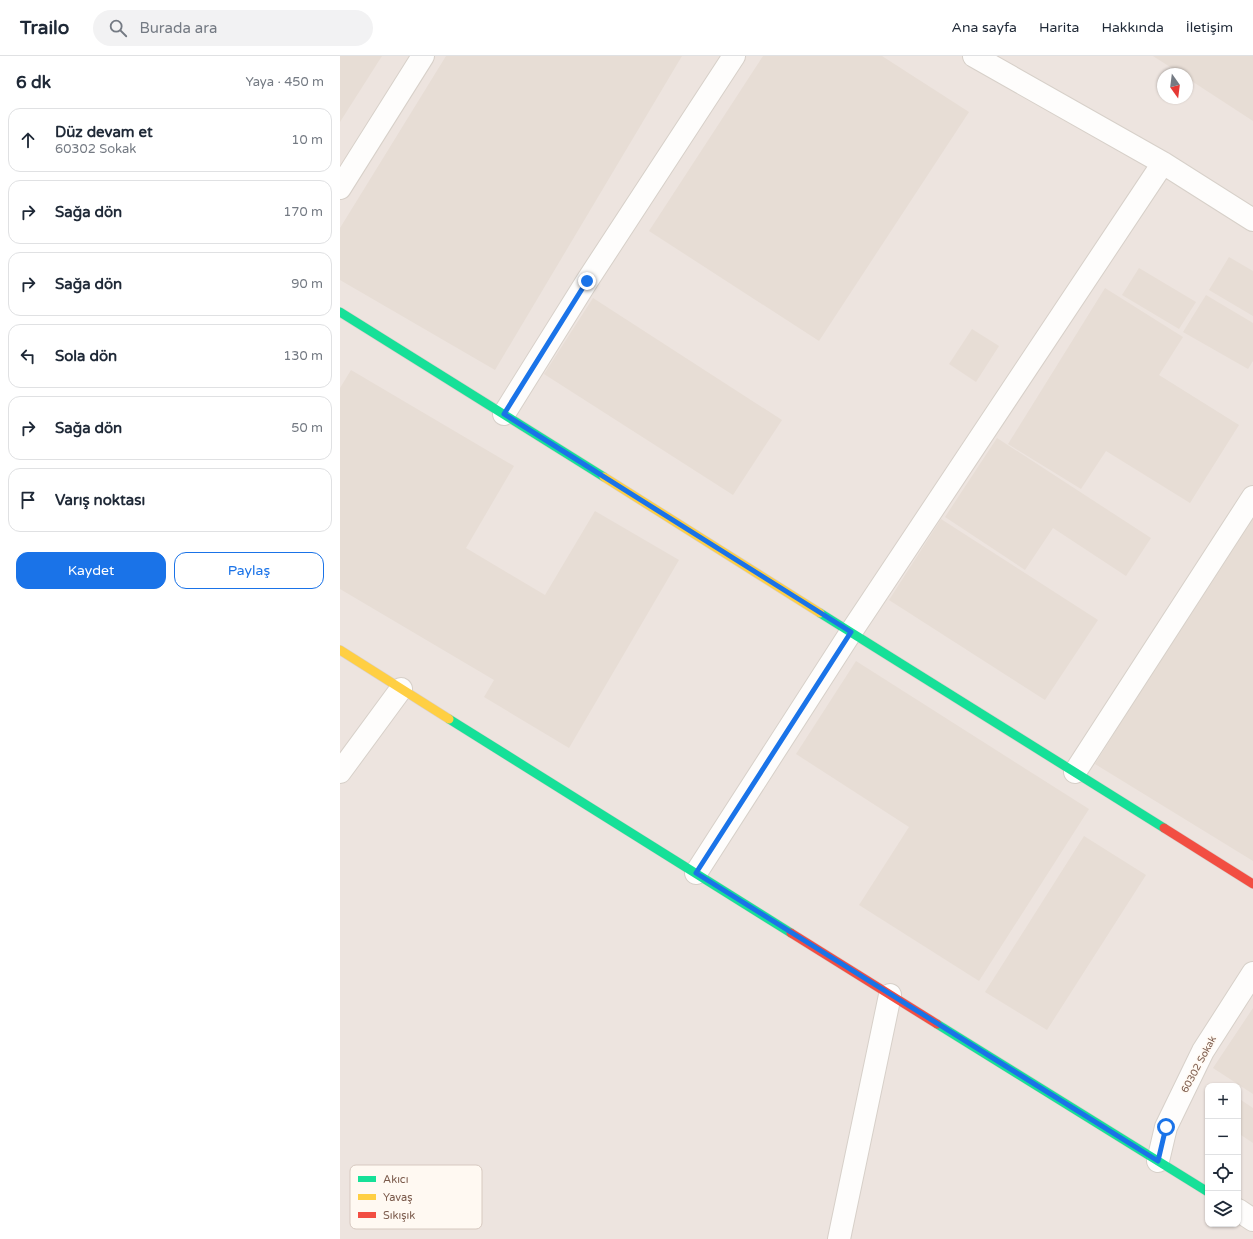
<!DOCTYPE html>
<html lang="tr">
<head>
<meta charset="utf-8">
<style>
	:root { --surface:#fff; --page:#f2f2f3; --text:#1f2937; --muted:#747a83; --line:#e0e1e3; --accent:#1a73e8 }
	body { margin:0; font-family:"Varela Round",sans-serif; background:var(--page); color:var(--text) }
	.controls { position:absolute; right:12px; bottom:12px; display:grid; overflow:hidden; border-radius:8px; box-shadow:0 1px 3px #0004 }
	.controls button { width:36px; height:36px; display:grid; place-items:center; padding:0; border:0; border-bottom:1px solid var(--line); background:var(--surface); color:var(--text); font:20px sans-serif }
	.compass { position:absolute; left:817px; top:12px; width:36px; height:36px; border-radius:50%; background:var(--surface); box-shadow:0 1px 3px #0004; rotate:166deg }
	.stop { position:absolute; width:12px; height:12px; margin:-9px; border:3px solid #1a73e8; border-radius:50%; background:#fff }
	.stop.end { background:#1a73e8; border-color:#fff; box-shadow:0 1px 4px #0008 }
	.list { margin:0; padding:0; list-style:none }
	h2 { display:flex; justify-content:space-between; align-items:center; height:52px; margin:0; padding:0 16px; font-size:17px }
	h2 small { font-size:13px; font-weight:400; color:var(--muted) }
	.list li { display:grid; grid-template-columns:26px 1fr auto; gap:12px; align-items:center; box-sizing:border-box; height:64px; margin:0 8px 8px; padding:0 8px; border:1px solid var(--line); border-radius:12px }
	.list b { display:block; font-size:15px; white-space:nowrap }
	.list p { margin:0; font-size:13px; white-space:nowrap; color:var(--muted) }
	.list em { font-size:13px; font-style:normal; color:var(--muted) }
	.actions { display:flex; gap:8px; padding:12px 16px }
	.actions a { flex:1; padding:9px 0; border:1px solid var(--accent); border-radius:12px; text-align:center; font-size:14px; color:var(--accent) }
	.actions .main { background:var(--accent); color:#fff }
	.icon { flex:none; width:22px; height:22px; fill:none; stroke:currentColor; stroke-width:2; stroke-linecap:round; stroke-linejoin:round }
	.map { position:relative; flex:none; width:913px; height:1183px; overflow:hidden }
	header { display:flex; align-items:center; gap:24px; box-sizing:border-box; height:56px; padding:0 20px; background:var(--surface); border-bottom:1px solid var(--line) }
	header strong { font-size:19px }
	nav { display:flex; gap:22px; margin-inline-start:auto; font-size:14px }
	.search { width:280px; height:36px; background:var(--page); display:flex; align-items:center; gap:10px; box-sizing:border-box; padding:0 14px; border-radius:22px; color:var(--muted); font-size:15px }
	main { display:flex }
	aside { flex:1; background:var(--surface) }
	.map>svg:first-child { display:block }
</style>
</head>
<body>
<header>
<strong>Trailo</strong>
<div class="search"><svg class="icon" aria-label="search" viewBox="0 0 24 24"><circle cx="10" cy="10" r="6"/><path d="M15 15l6 6"/></svg>Burada ara</div>
<nav><a>Ana sayfa</a><a>Harita</a><a>Hakkında</a><a>İletişim</a></nav>
</header>
<main>
<aside>
<h2>6 dk<small>Yaya · 450 m</small></h2>
<ul class="list">
<li><svg class="icon" aria-label="ahead" viewBox="0 0 24 24"><path d="M12 20V5M6 11l6-6 6 6"/></svg><div><b>Düz devam et</b><p>60302 Sokak</p></div><em>10 m</em></li>
<li><svg class="icon" aria-label="right" viewBox="0 0 24 24"><path d="M7 20v-9h11M14 6l5 5-5 5"/></svg><div><b>Sağa dön</b></div><em>170 m</em></li>
<li><svg class="icon" aria-label="right" viewBox="0 0 24 24"><path d="M7 20v-9h11M14 6l5 5-5 5"/></svg><div><b>Sağa dön</b></div><em>90 m</em></li>
<li><svg class="icon" aria-label="left" viewBox="0 0 24 24"><path d="M17 20v-9H6M10 6l-5 5 5 5"/></svg><div><b>Sola dön</b></div><em>130 m</em></li>
<li><svg class="icon" aria-label="right" viewBox="0 0 24 24"><path d="M7 20v-9h11M14 6l5 5-5 5"/></svg><div><b>Sağa dön</b></div><em>50 m</em></li>
<li><svg class="icon" aria-label="arrive" viewBox="0 0 24 24"><path d="M6 21V4h12l-3 4 3 4H6"/></svg><div><b>Varış noktası</b></div></li>
</ul>
<div class="actions"><a class="main">Kaydet</a><a>Paylaş</a></div>
</aside>
<div class="map">
<svg width="913" height="1183" viewBox="0 0 913 1183">
	<rect width="100%" height="100%" fill="#faf4ee"/>
	<path fill="#ede4df" fill-rule="evenodd" d="M0,0H913V1183H0ZM823,18H847V42H823ZM868,1030H898V1168H868Z"/>
	<path fill="#e7ddd5" d="M0,0H42L0,66Z
		M106,0H342L155,314L0,224V172Z
		M423,0H542L629,56L479,285L309,175Z
		M813,0H913V65L847,22V18H841Z
		M889,201L913,215V260L869,234Z
		M799,212L856,246L839,273L782,239Z
		M765,232L843,281L819,319L899,369L850,447L766,395L741,433L668,388Z
		M866,239L913,267V305L908,313L843,276Z
		M253,242L442,364L393,439L204,318Z
		M632,273L659,290L636,326L609,308Z
		M11,314L174,410L126,492L205,539L255,455L339,504L229,692L144,641L154,624L0,533V332Z
		M657,382L811,482L786,520L713,472L685,514L605,461Z
		M913,454V805L755,708Z
		M601,463L758,564L705,644L549,544Z
		M516,605L749,753L639,925L519,849L569,771L456,698Z
		M744,780L806,819L707,974L645,936Z
		M913,952V1038L873,1012Z
		M898,1042L913,1052V1087L898,1077Z"/>
	<g fill="none" stroke-linecap="round" stroke-linejoin="round">
		<defs>
			<path id="street" d="M634,0L823,107L913,164
				M0,132L83,0
				M164,358L247,225L394,0
				M0,716L61,633
				M735,716L913,441
				M356,817L511,576L823,107
				M818,1105L826,1071L863,995L913,917
				M898,1154L913,1164
				M499,1183L550,939"/>
			<path id="fast" d="M0,256L264,421
				M480,557L824,772
				M109,663L451,877
				M597,968L868,1136"/>
			<path id="slow" d="M264,421L480,557
				M0,594L109,663"/>
			<path id="jam" d="M824,772L913,828
				M451,877L597,968"/>
		</defs>
		<use href="#street" stroke="#d7d0c9" stroke-width="24"/>
		<use href="#fast" stroke="#dad0ca" stroke-width="10"/>
		<use href="#slow" stroke="#dad0ca" stroke-width="10"/>
		<use href="#jam" stroke="#dad0ca" stroke-width="10"/>
		<use href="#street" stroke="#fefdfc" stroke-width="22"/>
		<use href="#fast" stroke="#16e098" stroke-width="9"/>
		<use href="#slow" stroke="#ffcf43" stroke-width="9"/>
		<use href="#jam" stroke="#f24e42" stroke-width="9"/>
	</g>
	<g fill="none" stroke-linecap="round" stroke-linejoin="round">
		<path stroke="#1a73e8" stroke-width="5" d="M247,225L164,358L511,576L356,817L818,1105L826,1071"/>
	</g>
	<g text-anchor="middle" stroke-width="3" stroke-linejoin="round" paint-order="stroke">
		<g font-size="10" fill="#7b5a4b" stroke="#fff9f2">
			<text transform="translate(858 1008) rotate(-62)" y="4">60302 Sokak</text>
		</g>
	</g>
	<rect x="10" y="1109" width="132" height="64" rx="6" fill="#fff9f2" stroke="#d7c9c0" stroke-width="1"/>
	<rect x="18" y="1120" width="18" height="6" fill="#16e098"/>
	<rect x="18" y="1138" width="18" height="6" fill="#ffcf43"/>
	<rect x="18" y="1156" width="18" height="6" fill="#f24e42"/>
	<g font-size="11" fill="#7b5a4b">
		<text x="43" y="1127">Akıcı</text>
		<text x="43" y="1145">Yavaş</text>
		<text x="43" y="1163">Sıkışık</text>
	</g>
</svg>
<div class="controls">
<button>+</button>
<button>−</button>
<button><svg class="icon" aria-label="locate" viewBox="0 0 24 24"><circle cx="12" cy="12" r="6"/><path d="M12 2v4M12 18v4M2 12h4M18 12h4"/></svg></button>
<button><svg class="icon" aria-label="layers" viewBox="0 0 24 24"><path d="M12 4l9 5-9 5-9-5zM3 14l9 5 9-5"/></svg></button>
</div>
<svg class="compass" viewBox="-18 -18 36 36"><path d="M0-13l5 13h-10z" fill="#e53935"/><path d="M0 13l5-13h-10z" fill="#747a83"/></svg>
<div class="stop" style="left:826px;top:1071px"></div>
<div class="stop end" style="left:247px;top:225px"></div>
</div>
</main>
</body>
</html>
